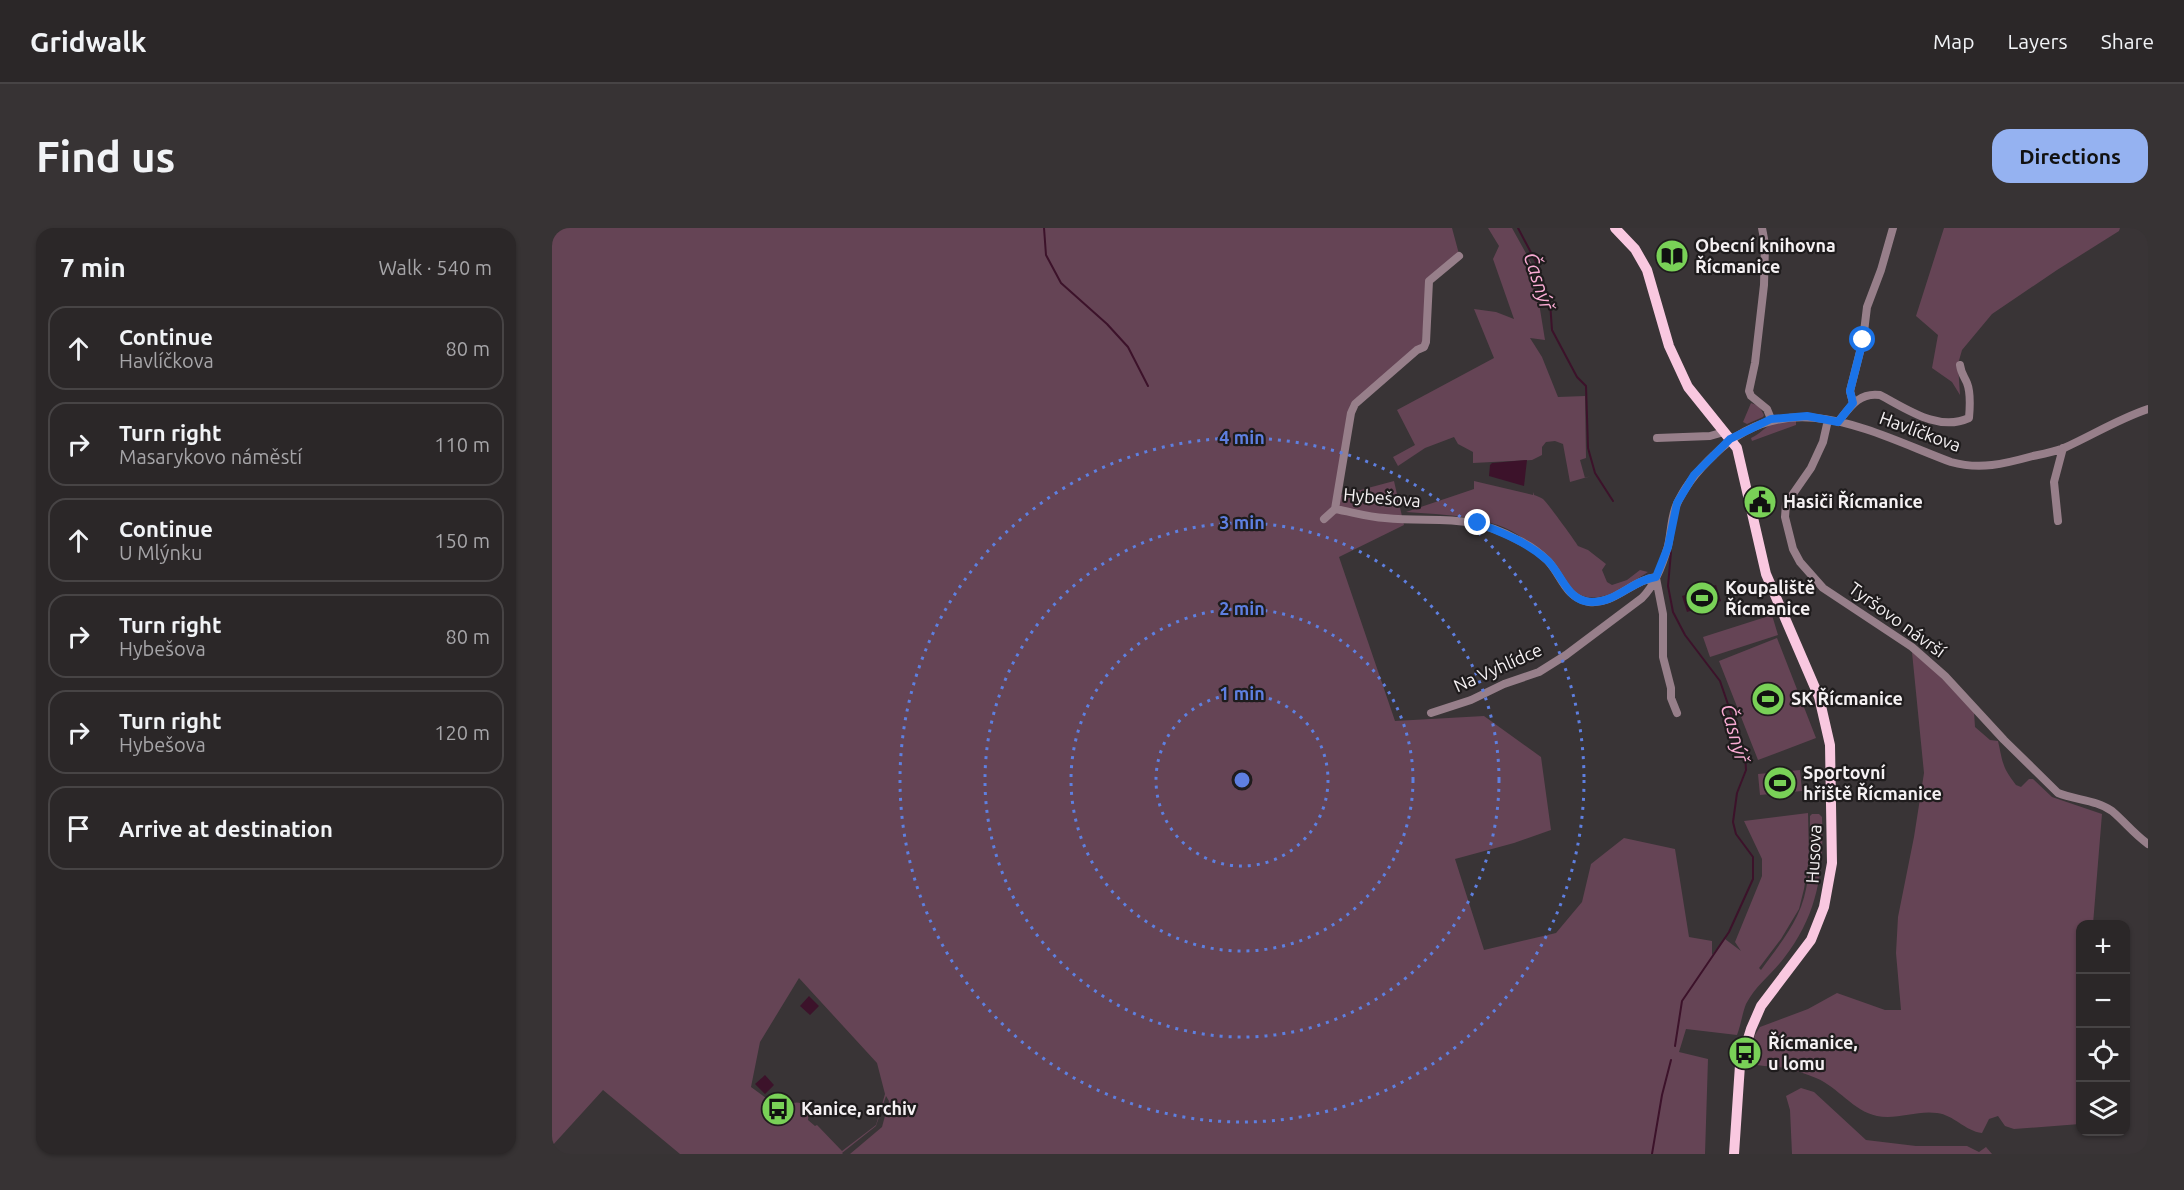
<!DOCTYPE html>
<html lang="en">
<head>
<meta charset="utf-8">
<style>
	:root { --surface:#2b2728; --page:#373334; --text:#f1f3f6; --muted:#a6a5a8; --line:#474445; --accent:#95b2f1 }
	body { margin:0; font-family:Ubuntu,sans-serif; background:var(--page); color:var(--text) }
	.controls { position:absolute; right:18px; bottom:18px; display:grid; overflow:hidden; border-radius:12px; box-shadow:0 2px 4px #0004 }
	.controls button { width:54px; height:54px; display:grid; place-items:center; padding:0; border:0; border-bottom:2px solid var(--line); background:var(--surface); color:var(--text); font:30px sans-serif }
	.stop { position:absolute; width:18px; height:18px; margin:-14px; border:4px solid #1a73e8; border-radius:50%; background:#fff }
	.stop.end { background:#1a73e8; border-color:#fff; box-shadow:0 2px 6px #0008 }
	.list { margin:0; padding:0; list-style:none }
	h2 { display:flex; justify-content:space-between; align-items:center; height:78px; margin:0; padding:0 24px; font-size:26px }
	h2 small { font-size:20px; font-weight:400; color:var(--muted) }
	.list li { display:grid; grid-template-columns:39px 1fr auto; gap:18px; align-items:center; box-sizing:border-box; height:84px; margin:0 12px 12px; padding:0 12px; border:2px solid var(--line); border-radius:18px }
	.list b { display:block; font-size:22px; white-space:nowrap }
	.list p { margin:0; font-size:20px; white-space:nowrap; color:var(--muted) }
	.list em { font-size:20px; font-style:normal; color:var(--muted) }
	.icon { flex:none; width:33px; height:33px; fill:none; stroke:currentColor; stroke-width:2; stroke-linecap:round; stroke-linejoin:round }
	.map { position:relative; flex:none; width:1596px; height:926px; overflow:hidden; border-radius:18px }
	header { display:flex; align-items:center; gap:36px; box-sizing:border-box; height:84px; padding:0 30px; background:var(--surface); border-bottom:2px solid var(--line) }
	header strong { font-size:28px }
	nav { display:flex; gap:33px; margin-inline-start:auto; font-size:21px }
	.intro { display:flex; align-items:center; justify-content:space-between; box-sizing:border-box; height:144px; padding:0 36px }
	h1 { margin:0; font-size:42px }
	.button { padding:15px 27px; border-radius:18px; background:var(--accent); color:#111; font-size:21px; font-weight:700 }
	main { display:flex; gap:36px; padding:0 36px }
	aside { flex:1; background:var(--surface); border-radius:18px; box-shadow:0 2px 4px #0004 }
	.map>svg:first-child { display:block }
</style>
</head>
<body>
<header>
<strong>Gridwalk</strong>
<nav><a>Map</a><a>Layers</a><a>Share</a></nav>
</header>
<div class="intro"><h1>Find us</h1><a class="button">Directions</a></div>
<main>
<aside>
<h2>7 min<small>Walk · 540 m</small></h2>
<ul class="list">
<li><svg class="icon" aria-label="ahead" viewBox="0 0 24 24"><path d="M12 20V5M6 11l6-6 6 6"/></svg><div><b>Continue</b><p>Havlíčkova</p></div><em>80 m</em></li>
<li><svg class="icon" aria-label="right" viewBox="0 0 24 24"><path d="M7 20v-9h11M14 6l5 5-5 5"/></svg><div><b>Turn right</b><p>Masarykovo náměstí</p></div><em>110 m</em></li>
<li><svg class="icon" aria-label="ahead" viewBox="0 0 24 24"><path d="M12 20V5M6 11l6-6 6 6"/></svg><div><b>Continue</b><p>U Mlýnku</p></div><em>150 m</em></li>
<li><svg class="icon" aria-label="right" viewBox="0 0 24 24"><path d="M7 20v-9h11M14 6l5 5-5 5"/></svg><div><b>Turn right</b><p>Hybešova</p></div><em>80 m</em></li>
<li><svg class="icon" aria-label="right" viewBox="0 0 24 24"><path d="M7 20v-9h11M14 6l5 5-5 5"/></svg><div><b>Turn right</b><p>Hybešova</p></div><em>120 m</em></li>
<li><svg class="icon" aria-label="arrive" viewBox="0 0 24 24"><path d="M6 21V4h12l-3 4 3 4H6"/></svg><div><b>Arrive at destination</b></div></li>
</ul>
</aside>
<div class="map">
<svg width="1596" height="926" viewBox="0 0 1596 926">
	<rect width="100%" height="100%" fill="#393436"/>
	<path fill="#654455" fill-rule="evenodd" d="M0,0H900L907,26L875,50L870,115L798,177L786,268L842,253L852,297L787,329L843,493L932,488L989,529L999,602L962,615L903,631L932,722L1004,705L1030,674L1039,636L1072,610L1123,621L1137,709L1160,713V727L1173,711L1189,723L1183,714L1210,648V631L1192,593L1256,585L1257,631L1252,661L1247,681L1229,711L1207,740L1209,742C1221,725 1236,707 1245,688C1260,658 1258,621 1258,588L1260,586H1267L1270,589C1272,643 1266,686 1232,730C1220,746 1204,757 1194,776C1190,786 1189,797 1185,807L1134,801L1127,824L1156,831L1153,926H298L330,899L337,873L334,868L324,898L290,925L291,926H128L51,862L0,918ZM247,750L325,835L333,866L324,897L290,923L265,897L263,898L256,892C258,882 249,869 238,877C238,877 232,884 232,884L226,883L230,875L227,872L229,870L233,872L236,868L214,870L199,859L208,814Z
		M936,0H960L981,38L993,112L978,110L990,129L1006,169L1033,168L1034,230L1028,232L1033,250L1039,248L1018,254L1011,216L1003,213L994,214L990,219V227L980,232L921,235V224L906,216L902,209L873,220L846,238L841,229L863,217L845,182L942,130L922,81L944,84L962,91L941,31L947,18Z
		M1392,0H1568L1567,3L1505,42L1440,86L1410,122L1406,136L1408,167L1400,154L1380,140L1386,107L1364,88Z
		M1199,175L1207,178L1212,187L1211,189L1195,196L1191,194Z
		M1244,192V197L1200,213L1199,210C1206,207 1209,203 1215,199C1223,193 1234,192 1244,192Z
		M922,253L981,267L982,264V267C985,268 988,269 991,271C994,273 1024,314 1026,318L1036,322L1054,336L1050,342L1055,354L1060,357L1075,352L1088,342L1096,344C1075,357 1049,379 1024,365C1008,348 990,325 972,311C941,287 891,287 854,284L922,261Z
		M1220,387L1226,407L1158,429L1151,409Z
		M1225,410L1264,510L1206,532L1167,433Z
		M1360,424L1383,443L1422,484L1423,499L1438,512L1446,513C1451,535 1450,539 1464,557L1469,559L1477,551H1481L1500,569L1550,586L1541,696H1528V896L1462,901L1453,898L1446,888L1437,891L1430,905C1413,903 1402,887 1385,885C1365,882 1345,892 1325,888C1301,883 1286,859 1264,850C1254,846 1243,842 1233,840C1221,838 1209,839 1197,835V826L1203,807L1208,799L1256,781L1285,765L1333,782H1349L1344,725L1346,689L1362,609L1372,545Z
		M1248,542L1250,563L1208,567L1206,546Z
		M1249,860L1262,864L1314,912L1364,918H1415L1427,924L1434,919L1440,926H1240L1238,882L1234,868Z"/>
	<path fill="#3c122a" d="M975,232L972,258L937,248L938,237L940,235Z
		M1164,357L1169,373L1135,384L1130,368Z
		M257,768L267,778L258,787L248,778Z
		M213,847L222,857L213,866L203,856Z"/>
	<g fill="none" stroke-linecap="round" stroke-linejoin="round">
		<path stroke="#3c122a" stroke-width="2" d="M492,0L494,27L509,55L555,96L576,119L596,158
			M966,0L984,34L990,64L998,74L1000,102L1025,149L1034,158L1036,220L1043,245L1061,273
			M1119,324L1116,358L1121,384L1133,407L1168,453L1193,526L1194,542L1185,565L1181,594L1184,606L1201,629V651L1177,704L1130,773L1123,818
			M1100,926L1110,867L1119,832"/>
		<path stroke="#977f8a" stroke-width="8" d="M1210,0L1213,16L1212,57L1203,135L1197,163L1199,168L1215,181L1219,191
			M1301,175L1298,163L1311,112L1315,79L1329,42L1341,0
			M1276,192L1271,214L1259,240L1234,276L1233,289L1241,321L1248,334L1271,360L1360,419L1393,448L1452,512L1506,565C1523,572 1545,572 1560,583C1573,594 1581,605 1596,616
			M1286,194C1298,179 1307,164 1328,167C1355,181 1386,204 1417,190C1418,179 1419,165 1415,155C1412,148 1409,145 1408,137
			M1105,210L1158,208L1172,204
			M783,281L799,185L803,176L865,122L872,119L874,114L877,53L907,28
			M772,291L783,281C800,284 816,289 833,290C885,295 916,284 966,312C977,317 988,325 996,333C1010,348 1013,370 1037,374C1062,377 1080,352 1104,349
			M1506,293L1502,254L1511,220
			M1104,350L1111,386V429L1119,460V470L1125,485
			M879,485L919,472L952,456L987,444L1014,427L1090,370C1103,357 1111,336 1116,318C1119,305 1119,290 1124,278C1133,257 1146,242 1162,227C1235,154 1319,204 1399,234C1428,242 1452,236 1481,228C1491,226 1502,224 1512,220C1541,207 1566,191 1596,181"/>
		<path stroke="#f9c8e0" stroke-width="10" d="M1063,0L1083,21L1095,42L1117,118L1136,159L1185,220L1214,346L1267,469L1278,517L1280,635L1272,679L1259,712L1209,778L1199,801L1188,837L1182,926"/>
	</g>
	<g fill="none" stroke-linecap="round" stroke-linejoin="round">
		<path stroke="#1a73e8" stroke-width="8" d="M926,295C951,305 975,314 995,332C1010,346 1015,374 1040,374C1065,374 1081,352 1104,349L1116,319L1125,275L1142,247L1178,211L1219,191L1255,188L1286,194L1301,175L1298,163L1311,112"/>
	</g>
	<g fill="none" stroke="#5e7fe0" stroke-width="3" stroke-dasharray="3 6">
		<circle cx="690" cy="552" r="86"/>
		<circle cx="690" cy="552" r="171"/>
		<circle cx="690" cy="552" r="257"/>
		<circle cx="690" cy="552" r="342"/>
	</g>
	<defs>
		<symbol id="library-disc" viewBox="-11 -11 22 22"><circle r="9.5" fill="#79d157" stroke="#1f1c1d"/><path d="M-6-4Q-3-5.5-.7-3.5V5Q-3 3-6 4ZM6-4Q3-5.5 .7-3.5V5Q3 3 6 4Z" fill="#111"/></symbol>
		<symbol id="civic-disc" viewBox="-11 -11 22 22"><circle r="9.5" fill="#79d157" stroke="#1f1c1d"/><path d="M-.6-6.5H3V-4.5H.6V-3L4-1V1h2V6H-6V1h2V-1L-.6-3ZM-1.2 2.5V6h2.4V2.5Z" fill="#111"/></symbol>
		<symbol id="stadium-disc" viewBox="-11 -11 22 22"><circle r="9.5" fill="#79d157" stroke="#1f1c1d"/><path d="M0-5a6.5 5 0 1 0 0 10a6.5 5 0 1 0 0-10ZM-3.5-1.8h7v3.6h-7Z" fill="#111"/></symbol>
		<symbol id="bus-disc" viewBox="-11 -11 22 22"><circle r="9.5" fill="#79d157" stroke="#1f1c1d"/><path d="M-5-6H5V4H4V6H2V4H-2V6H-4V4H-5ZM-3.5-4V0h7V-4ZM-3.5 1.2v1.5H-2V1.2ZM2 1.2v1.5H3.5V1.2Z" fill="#111"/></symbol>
	</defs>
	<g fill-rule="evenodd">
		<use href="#library-disc" x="1101" y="9" width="38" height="38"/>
		<use href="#civic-disc" x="1189" y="255" width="38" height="38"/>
		<use href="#stadium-disc" x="1131" y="351" width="38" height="38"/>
		<use href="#stadium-disc" x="1197" y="452" width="38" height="38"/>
		<use href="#stadium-disc" x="1209" y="536" width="38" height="38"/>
		<use href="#bus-disc" x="1174" y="806" width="38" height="38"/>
		<use href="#bus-disc" x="207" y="862" width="38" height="38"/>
	</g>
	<g text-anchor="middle" stroke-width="4.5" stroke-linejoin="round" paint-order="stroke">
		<g font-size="18" font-weight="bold" fill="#f5f1f3" stroke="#1f1c1d" text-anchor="start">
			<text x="1143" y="24">Obecní knihovna<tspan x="1143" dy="21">Řícmanice</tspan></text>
			<text x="1231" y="280">Hasiči Řícmanice</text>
			<text x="1173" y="366">Koupaliště<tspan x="1173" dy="21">Řícmanice</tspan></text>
			<text x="1239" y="477">SK Řícmanice</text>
			<text x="1251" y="551">Sportovní<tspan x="1251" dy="21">hřiště Řícmanice</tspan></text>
			<text x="1216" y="821">Řícmanice,<tspan x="1216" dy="21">u lomu</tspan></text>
			<text x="249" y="887">Kanice, archiv</text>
		</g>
		<g font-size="18" fill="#f5f1f3" stroke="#1f1c1d">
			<text transform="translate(1368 204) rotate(20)" y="6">Havlíčkova</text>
			<text transform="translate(830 270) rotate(5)" y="6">Hybešova</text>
			<text transform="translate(1345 392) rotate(36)" y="6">Tyršovo návrší</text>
			<text transform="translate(946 440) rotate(-24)" y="6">Na Vyhlídce</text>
			<text transform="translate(1262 626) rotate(-87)" y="6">Husova</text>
		</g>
		<g font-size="20" font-style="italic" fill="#faacd4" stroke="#1f1c1d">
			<text transform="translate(987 53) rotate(72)" y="7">Časnýř</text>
			<text transform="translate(1183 505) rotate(75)" y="7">Časnýř</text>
		</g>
	</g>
	<circle cx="690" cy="552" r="9" fill="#5e7fe0" stroke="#1f1c1d" stroke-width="3"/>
	<g font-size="18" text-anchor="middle" font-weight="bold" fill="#5e7fe0" stroke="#1f1c1d" stroke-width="4.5" stroke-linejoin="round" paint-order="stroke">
		<text x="690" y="216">4 min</text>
		<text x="690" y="301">3 min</text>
		<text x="690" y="387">2 min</text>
		<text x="690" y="472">1 min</text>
	</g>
</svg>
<div class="controls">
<button>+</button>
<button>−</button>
<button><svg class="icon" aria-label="locate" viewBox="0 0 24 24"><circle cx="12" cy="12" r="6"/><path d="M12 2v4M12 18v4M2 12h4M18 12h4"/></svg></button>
<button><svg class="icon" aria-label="layers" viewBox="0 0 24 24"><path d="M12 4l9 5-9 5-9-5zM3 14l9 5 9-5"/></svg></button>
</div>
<div class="stop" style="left:1311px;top:112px"></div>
<div class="stop end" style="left:926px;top:295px"></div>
</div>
</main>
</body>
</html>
